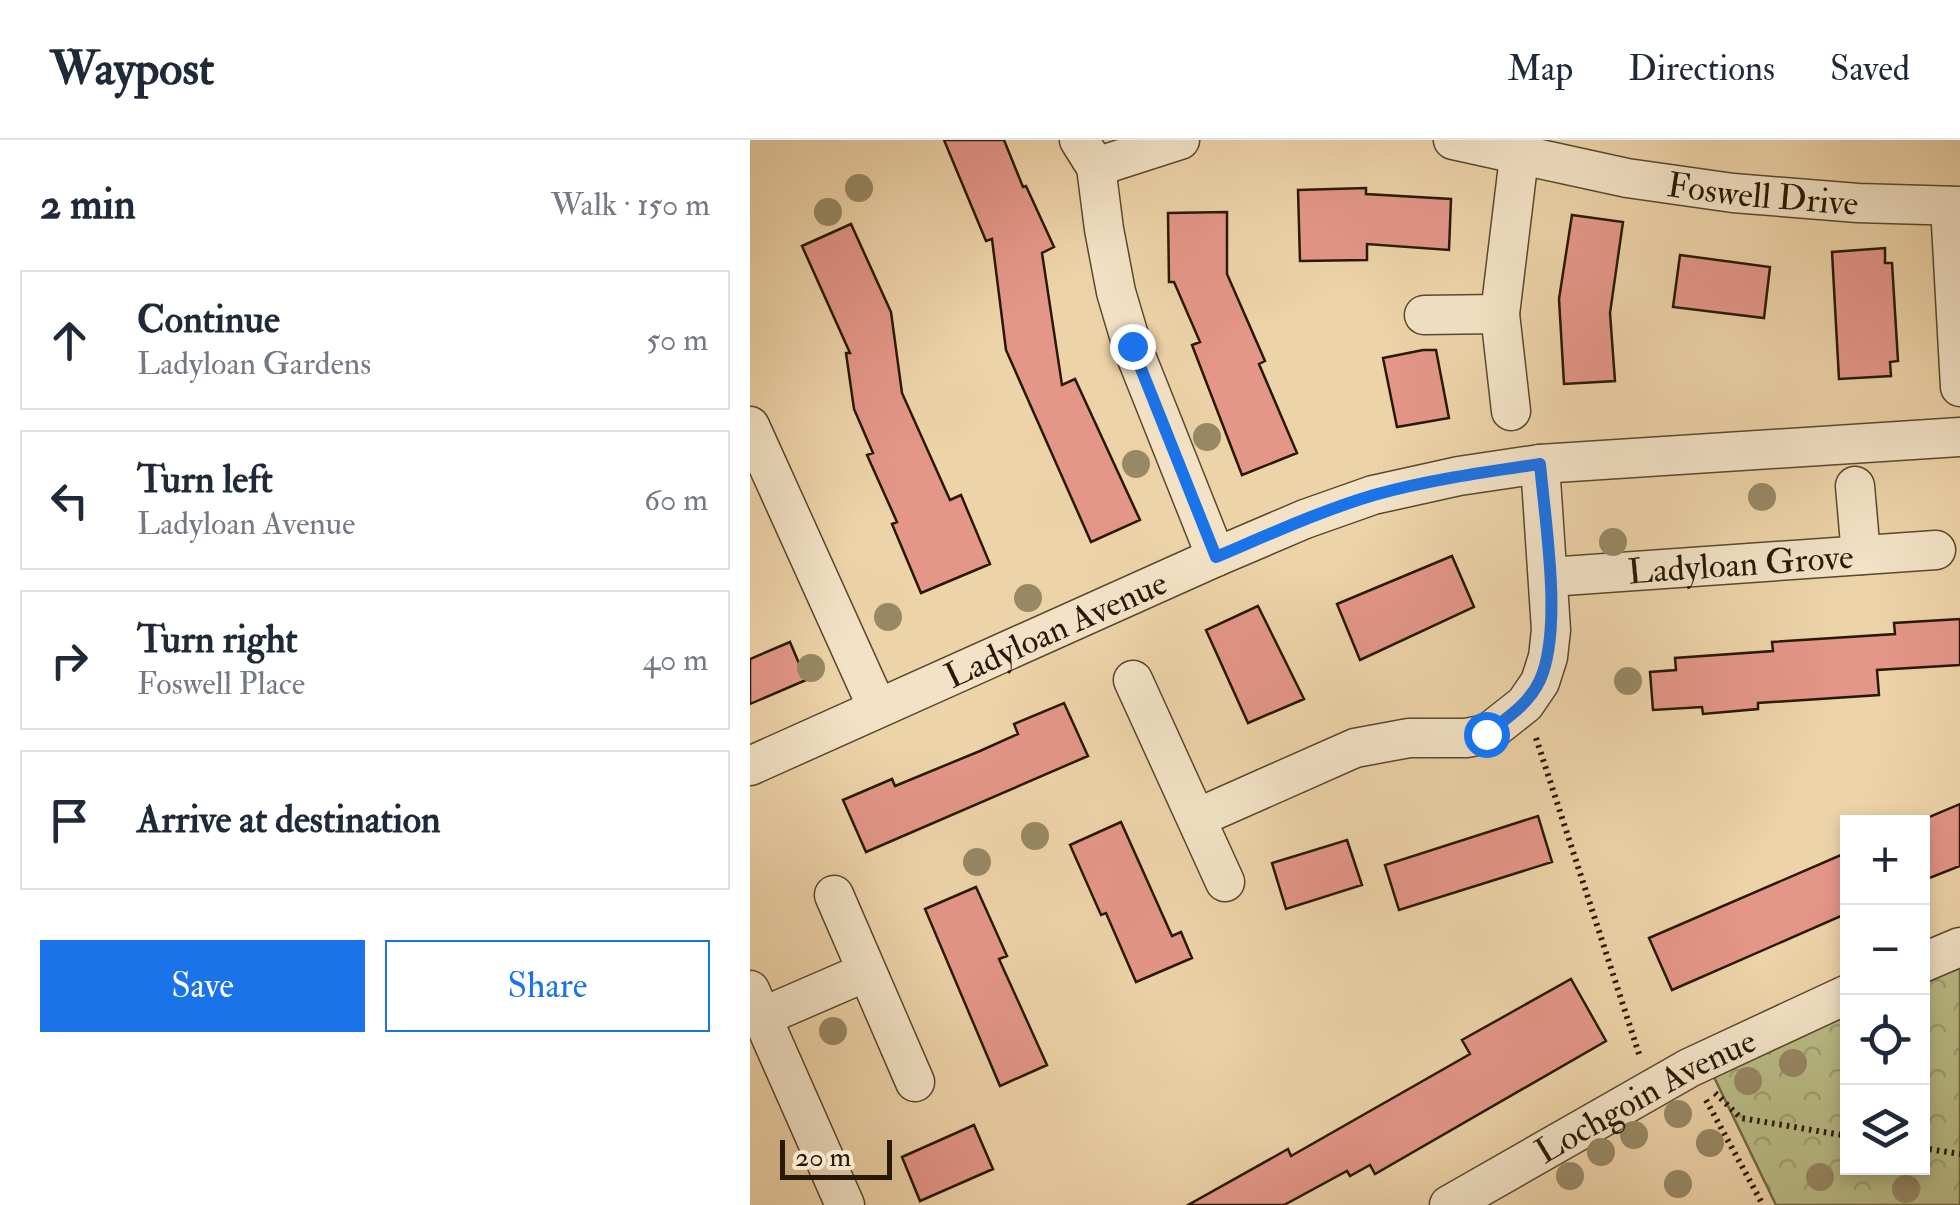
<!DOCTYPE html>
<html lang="en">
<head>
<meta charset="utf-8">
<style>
	:root { --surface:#fff; --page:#f6f6f7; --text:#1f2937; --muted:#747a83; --line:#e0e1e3; --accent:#1a73e8 }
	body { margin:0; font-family:"IM FELL Double Pica",serif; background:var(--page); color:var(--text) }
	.controls { position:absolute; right:30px; bottom:30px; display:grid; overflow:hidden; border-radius:0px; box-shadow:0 5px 15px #0003 }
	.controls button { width:90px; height:90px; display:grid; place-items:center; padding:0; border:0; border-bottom:2px solid var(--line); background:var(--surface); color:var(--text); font:50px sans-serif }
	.scale { position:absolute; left:30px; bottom:25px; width:112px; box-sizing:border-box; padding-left:10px; border:5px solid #271906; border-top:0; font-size:28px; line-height:35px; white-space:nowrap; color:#271906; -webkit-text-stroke:8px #f3e2c6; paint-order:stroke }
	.stop { position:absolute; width:30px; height:30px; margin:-22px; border:8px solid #1a73e8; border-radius:50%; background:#fff }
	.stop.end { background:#1a73e8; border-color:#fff; box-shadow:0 2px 10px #0008 }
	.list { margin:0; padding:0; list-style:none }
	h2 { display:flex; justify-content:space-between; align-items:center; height:130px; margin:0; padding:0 40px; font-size:42px }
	h2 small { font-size:32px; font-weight:400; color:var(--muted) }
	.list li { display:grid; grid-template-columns:65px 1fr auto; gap:30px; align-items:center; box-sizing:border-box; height:140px; margin:0 20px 20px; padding:0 20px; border:2px solid var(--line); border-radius:0px }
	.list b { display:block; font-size:38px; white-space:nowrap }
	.list p { margin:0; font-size:32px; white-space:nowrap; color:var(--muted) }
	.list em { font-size:32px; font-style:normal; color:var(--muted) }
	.actions { display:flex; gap:20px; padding:30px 40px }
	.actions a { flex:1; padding:22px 0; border:2px solid var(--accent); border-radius:0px; text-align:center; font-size:35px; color:var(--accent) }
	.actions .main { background:var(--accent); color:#fff }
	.icon { flex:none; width:55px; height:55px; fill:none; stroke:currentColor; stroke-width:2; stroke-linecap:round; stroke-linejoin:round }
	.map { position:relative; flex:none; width:1210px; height:1065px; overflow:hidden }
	header { display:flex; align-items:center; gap:60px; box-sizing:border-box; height:140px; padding:0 50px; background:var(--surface); border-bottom:2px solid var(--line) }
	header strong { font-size:48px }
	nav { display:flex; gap:55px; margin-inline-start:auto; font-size:35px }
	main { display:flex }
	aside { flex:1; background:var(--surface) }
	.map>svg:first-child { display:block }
</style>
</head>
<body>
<header>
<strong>Waypost</strong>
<nav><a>Map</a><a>Directions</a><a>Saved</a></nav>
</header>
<main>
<aside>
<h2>2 min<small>Walk · 150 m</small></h2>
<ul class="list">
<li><svg class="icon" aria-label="ahead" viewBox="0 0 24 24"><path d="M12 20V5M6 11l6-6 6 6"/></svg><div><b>Continue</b><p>Ladyloan Gardens</p></div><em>50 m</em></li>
<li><svg class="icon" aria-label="left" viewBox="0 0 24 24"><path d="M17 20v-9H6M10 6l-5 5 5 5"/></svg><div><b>Turn left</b><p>Ladyloan Avenue</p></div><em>60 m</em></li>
<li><svg class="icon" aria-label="right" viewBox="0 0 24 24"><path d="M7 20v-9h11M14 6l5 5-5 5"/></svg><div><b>Turn right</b><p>Foswell Place</p></div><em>40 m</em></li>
<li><svg class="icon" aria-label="arrive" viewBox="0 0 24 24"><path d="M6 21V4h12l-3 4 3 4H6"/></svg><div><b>Arrive at destination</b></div></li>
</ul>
<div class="actions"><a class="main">Save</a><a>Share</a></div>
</aside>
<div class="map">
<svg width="1210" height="1065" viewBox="0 0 1210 1065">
	<defs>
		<pattern id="forest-crowns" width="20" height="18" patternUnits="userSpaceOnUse" patternTransform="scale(2.5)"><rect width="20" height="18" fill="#babc86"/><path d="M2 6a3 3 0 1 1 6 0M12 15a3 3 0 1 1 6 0" fill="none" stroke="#a0a172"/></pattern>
	</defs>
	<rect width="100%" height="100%" fill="#edd3a8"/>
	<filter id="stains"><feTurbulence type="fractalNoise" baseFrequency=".002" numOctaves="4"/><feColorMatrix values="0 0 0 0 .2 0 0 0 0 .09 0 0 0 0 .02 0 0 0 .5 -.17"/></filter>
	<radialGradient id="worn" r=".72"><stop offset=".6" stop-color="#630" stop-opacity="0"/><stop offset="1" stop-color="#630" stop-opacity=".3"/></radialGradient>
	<path fill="url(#forest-crowns)" stroke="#706a46" stroke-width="2.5" d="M1210,826V1065H1026L964,937L1097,874L1098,1028H1172L1173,842Z"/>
	<path fill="#e49688" stroke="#271906" stroke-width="2.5" d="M194,0H254L273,47L276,46L304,107L292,113L312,245L325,239L390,380L341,402L256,210L242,99L236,101Z
		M616,48V54L701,59L699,110L617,104V120L550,121L548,50Z
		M477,72V134L515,221L509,224L547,313L492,335L442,205L450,202L424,142H419L418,73Z
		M822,75L873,82L860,173L865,241L814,244L809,159Z
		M101,84L141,172L152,253L200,360L211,355L240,424L171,453L142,384L147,382L117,315L123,313L104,269L96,213H100L52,106Z
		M1135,108V123H1142L1148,221L1140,222L1141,236L1089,239L1082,112Z
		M930,115L1020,127L1014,178L923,167Z
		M673,210H686L699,278L647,287L633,218Z
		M702,416L724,467L610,520L587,464Z
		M508,466L554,559L498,583L456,490Z
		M1210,479V525L1127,530L1129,555L1008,563V569L953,574L952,567L903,570L900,532L926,530L925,518L1023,511L1022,502L1145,494L1144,483Z
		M40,502L56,540L0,564V519Z
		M314,563L338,616L116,712L93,660L142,639L145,646L230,611L268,594L264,584Z
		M1210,664V726L1172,741V680Z
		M788,676L802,722L649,770L635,725Z
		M371,682L422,796L431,792L442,818L386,842L356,773L351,775L320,705Z
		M597,700L612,745L536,769L522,723Z
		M1098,712V773L922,850L899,798Z
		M226,747L257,816L249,819L297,925L250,946L175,769Z
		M821,839L856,901L625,1034L620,1025L600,1036L597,1031L534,1065H438L538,1009L541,1016L720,914L712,900Z
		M224,985L243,1029L170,1061L152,1017Z"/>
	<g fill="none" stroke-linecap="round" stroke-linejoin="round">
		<defs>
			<g id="minor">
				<path d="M329,0L346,27L354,89L366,152L382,206L466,417"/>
				<path id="s1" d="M703,0L877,38L983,53L1108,63L1210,66"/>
				<path d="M346,27L430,0"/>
				<path d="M1200,66L1210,247"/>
				<path d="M674,175L750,174"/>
				<path d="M761,271L750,174L769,17"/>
				<path d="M0,286L127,567"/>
				<path d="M1105,346L1111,415"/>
				<path id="s2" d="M799,437L1186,410"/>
				<path d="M383,540L475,742"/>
				<path id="s3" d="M0,626L466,417L555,379L623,355L709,336L790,324L1210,297"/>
				<path d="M447,678L605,608L659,598H716L737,594L775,564L790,542L798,517L801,490L790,324"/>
				<path d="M84,755L165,942"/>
				<path d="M1172,823L1210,807"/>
				<path d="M0,850L95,1065"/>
				<path d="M12,877L116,832"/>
				<path id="s4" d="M699,1065L939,928L1098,854"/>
			</g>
		</defs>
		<use href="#minor" stroke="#58482e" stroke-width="41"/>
		<path stroke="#271906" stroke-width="6" stroke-dasharray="2.5 5" stroke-linecap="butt" d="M786,598L889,914
			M965,953L991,978L1098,996
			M956,960L1013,1065
			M1172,1008L1210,1014"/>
		<use href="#minor" stroke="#f3e2c6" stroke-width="38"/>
	</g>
	<g fill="#988864">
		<circle cx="109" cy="48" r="14"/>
		<circle cx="78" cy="72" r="14"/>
		<circle cx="457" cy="297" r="14"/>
		<circle cx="386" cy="324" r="14"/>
		<circle cx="1012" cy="357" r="14"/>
		<circle cx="863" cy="402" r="14"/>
		<circle cx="278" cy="458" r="14"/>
		<circle cx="138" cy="477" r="14"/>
		<circle cx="61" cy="528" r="14"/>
		<circle cx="878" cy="541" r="14"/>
		<circle cx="285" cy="696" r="14"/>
		<circle cx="227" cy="722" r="14"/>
		<circle cx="83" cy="891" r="14"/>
		<circle cx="1043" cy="923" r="14"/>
		<circle cx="998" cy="941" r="14"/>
		<circle cx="928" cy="974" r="14"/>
		<circle cx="884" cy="995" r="14"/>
		<circle cx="960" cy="1003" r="14"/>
		<circle cx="851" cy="1012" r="14"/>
		<circle cx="820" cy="1036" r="14"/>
		<circle cx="1070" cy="1037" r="14"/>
		<circle cx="928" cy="1044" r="14"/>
		<circle cx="1156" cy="1049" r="14"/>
	</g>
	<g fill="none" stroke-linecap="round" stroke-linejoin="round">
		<path stroke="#1a73e8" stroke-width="12" d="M382,206L466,417C518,395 570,371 624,355C678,340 735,332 790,324C795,381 813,489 790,540C779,564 757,578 736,594"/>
	</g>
	<g text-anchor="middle" stroke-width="8" stroke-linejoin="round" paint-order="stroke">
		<g font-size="35" fill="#271906" stroke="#f3e2c6">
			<text dy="12" stroke="none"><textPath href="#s1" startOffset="315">Foswell Drive</textPath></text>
			<text dy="12" stroke="none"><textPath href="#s2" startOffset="192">Ladyloan Grove</textPath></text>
			<text dy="12" stroke="none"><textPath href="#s3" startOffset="335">Ladyloan Avenue</textPath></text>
			<text dy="12" stroke="none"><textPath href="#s4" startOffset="225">Lochgoin Avenue</textPath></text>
		</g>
	</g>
	<rect width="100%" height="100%" filter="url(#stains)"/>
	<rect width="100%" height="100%" fill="url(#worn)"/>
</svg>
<div class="controls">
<button>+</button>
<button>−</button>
<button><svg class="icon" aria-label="locate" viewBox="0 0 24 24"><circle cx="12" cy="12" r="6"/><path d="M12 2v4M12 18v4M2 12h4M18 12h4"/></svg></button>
<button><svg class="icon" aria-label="layers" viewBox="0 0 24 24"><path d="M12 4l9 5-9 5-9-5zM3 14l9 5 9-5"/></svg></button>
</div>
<div class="scale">20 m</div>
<div class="stop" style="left:736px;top:594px"></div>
<div class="stop end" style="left:382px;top:206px"></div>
</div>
</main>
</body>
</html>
